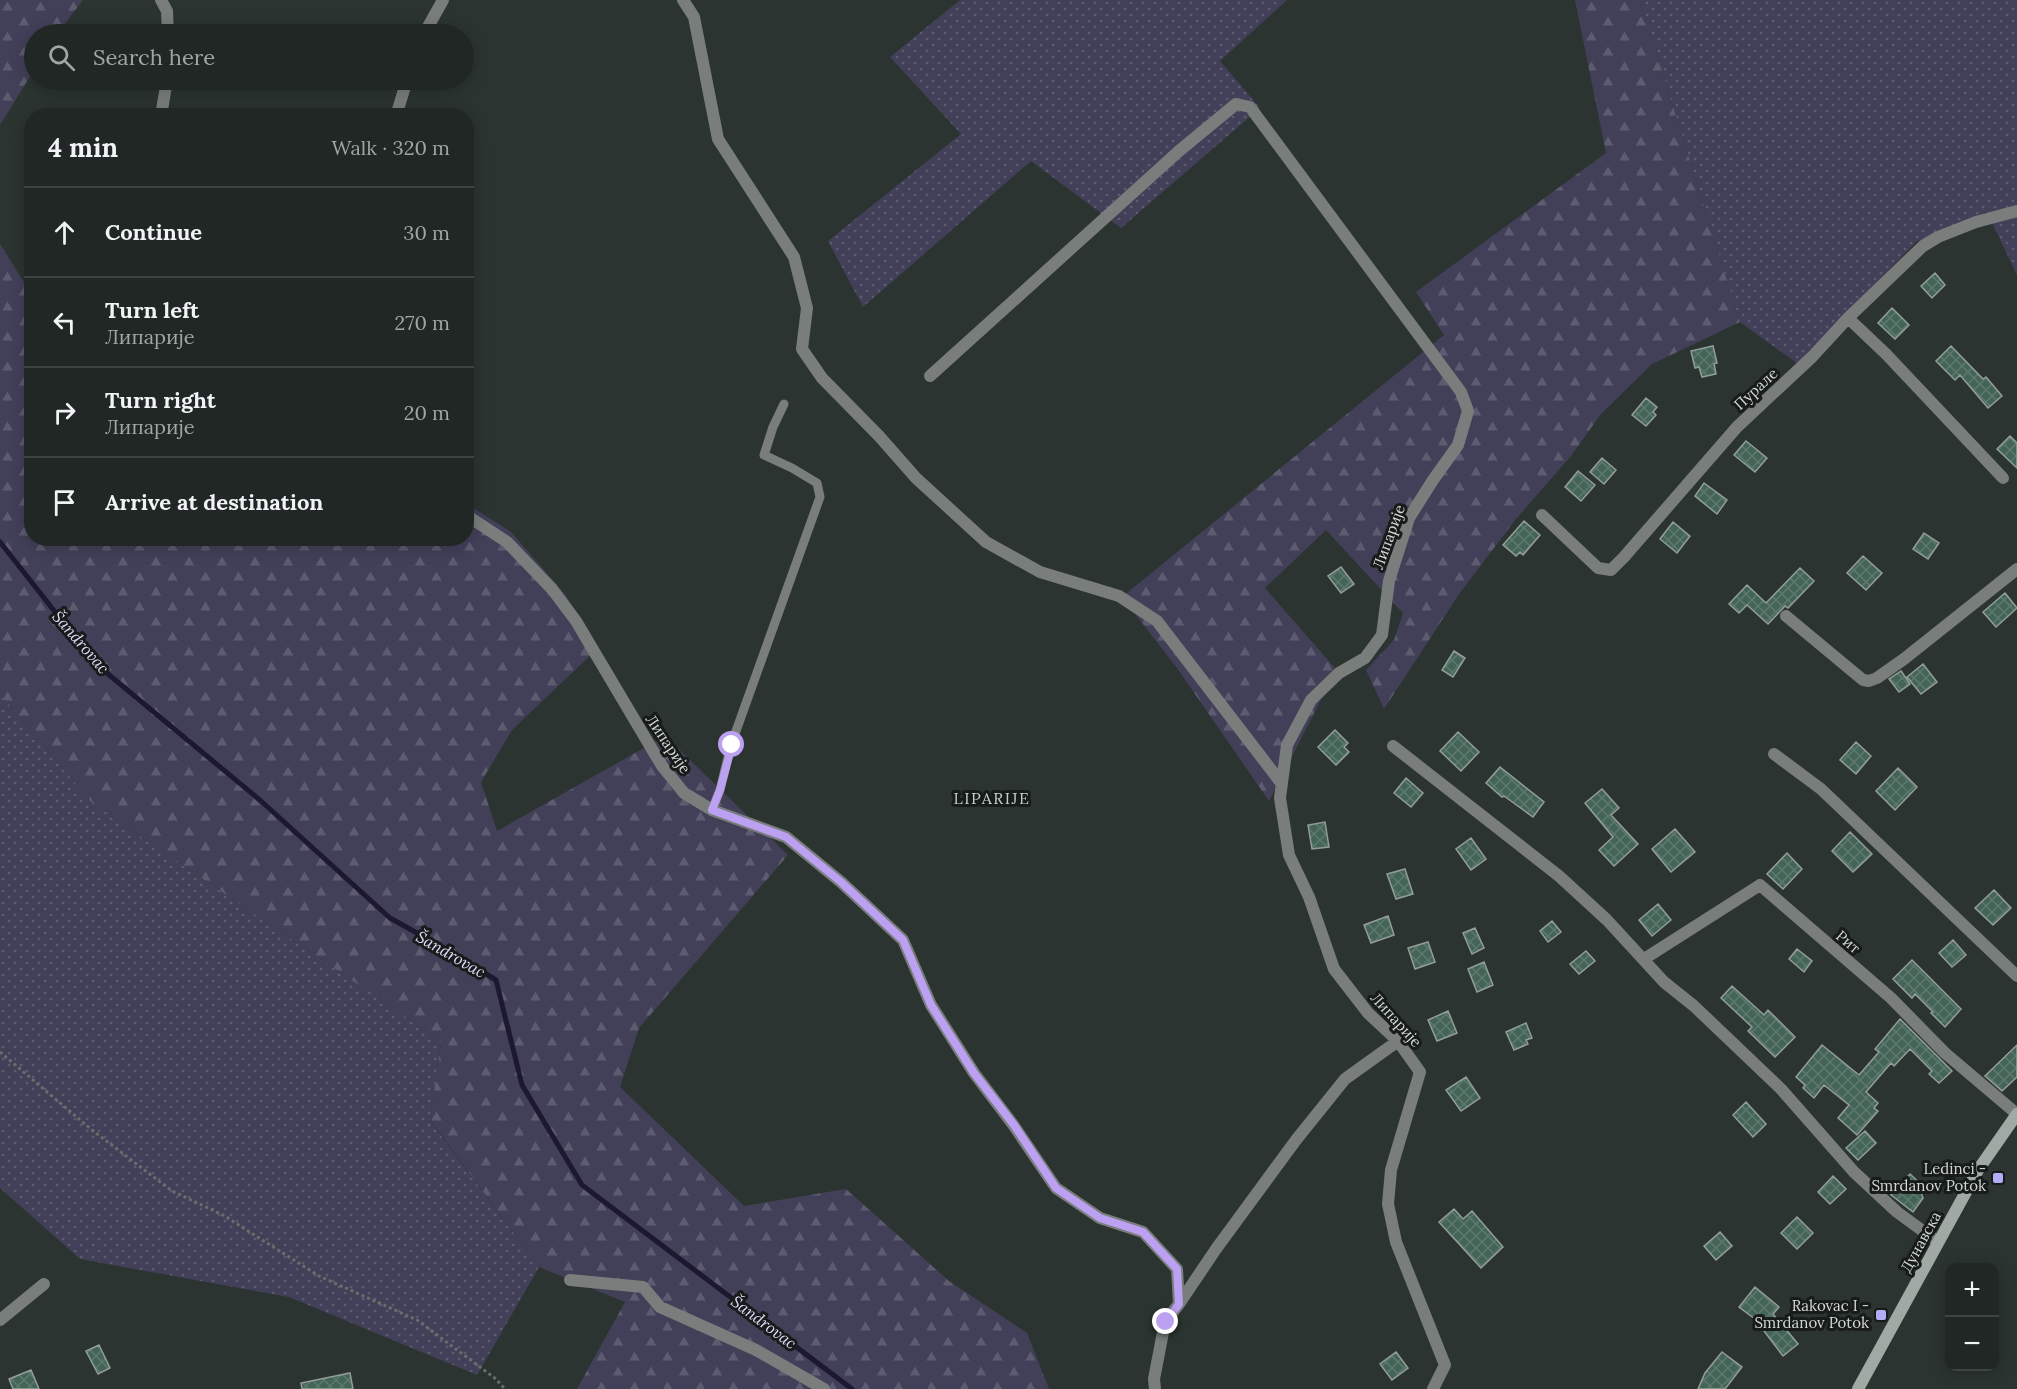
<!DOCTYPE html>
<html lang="en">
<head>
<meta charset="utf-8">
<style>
	:root { --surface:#202724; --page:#2d3331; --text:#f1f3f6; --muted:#a2a5a6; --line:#3d4441 }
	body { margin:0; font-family:Lora,serif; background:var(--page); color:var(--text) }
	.controls { position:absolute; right:18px; bottom:18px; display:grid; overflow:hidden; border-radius:12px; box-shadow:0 3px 15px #0003 }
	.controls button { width:54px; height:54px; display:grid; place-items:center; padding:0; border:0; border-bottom:2px solid var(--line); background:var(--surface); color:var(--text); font:30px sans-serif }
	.stop { position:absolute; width:18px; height:18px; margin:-14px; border:4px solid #bca0f2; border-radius:50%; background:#fff }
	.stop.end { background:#bca0f2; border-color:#fff; box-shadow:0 2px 6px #0008 }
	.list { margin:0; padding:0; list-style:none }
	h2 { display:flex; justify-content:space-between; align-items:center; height:78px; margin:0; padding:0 24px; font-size:26px }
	h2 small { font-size:20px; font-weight:400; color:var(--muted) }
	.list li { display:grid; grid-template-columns:39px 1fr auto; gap:18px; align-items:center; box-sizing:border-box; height:90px; padding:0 24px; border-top:2px solid var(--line) }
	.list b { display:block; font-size:22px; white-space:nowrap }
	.list p { margin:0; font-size:20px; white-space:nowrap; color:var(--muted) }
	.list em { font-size:20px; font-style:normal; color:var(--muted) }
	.icon { flex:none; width:33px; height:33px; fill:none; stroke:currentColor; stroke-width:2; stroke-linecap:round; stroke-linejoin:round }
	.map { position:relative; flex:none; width:2017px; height:1389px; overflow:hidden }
	.search { position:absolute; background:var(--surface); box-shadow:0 3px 15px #0003; left:24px; top:24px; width:450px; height:66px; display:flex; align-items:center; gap:15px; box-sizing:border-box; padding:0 21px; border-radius:33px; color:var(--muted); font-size:22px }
	.panel { position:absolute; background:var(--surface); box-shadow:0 3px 15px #0003; left:24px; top:108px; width:450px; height:438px; border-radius:24px }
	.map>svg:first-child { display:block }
</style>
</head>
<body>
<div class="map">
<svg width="2017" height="1389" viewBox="0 0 2017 1389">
	<defs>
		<pattern id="grass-dots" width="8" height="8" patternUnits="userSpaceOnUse" patternTransform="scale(1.5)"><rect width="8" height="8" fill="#424059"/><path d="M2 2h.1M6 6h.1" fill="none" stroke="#5c5b70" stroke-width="1.8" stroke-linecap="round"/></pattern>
		<pattern id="forest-firs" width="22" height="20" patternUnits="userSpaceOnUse" patternTransform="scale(1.5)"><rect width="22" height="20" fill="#424059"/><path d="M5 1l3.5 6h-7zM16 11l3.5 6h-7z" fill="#5c5b70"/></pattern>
		<pattern id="building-cross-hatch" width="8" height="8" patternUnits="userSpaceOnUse" patternTransform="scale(1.5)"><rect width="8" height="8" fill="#436456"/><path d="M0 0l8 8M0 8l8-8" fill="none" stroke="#5d796d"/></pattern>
	</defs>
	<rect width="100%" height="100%" fill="#2b3430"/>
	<path fill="url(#grass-dots)" d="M960,0H1287L1220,61L1260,108L1121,228L1031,161L863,307L828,241L961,134L890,57Z
		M1640,0H2017V275L1987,212L1916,242L1798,364L1740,322Z
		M0,694L93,804L441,1041L430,1121L539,1267L477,1375L289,1297L80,1259L0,1188Z"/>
	<path fill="url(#forest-firs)" d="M0,0H83L57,34H34V70L0,125Z
		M1575,0H1640L1740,322L1652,364L1601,414L1571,456L1516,519L1459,594L1384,709L1366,670L1394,640L1403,613L1326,530L1265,588L1341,675L1326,690L1269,801L1177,668L1122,597L1444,335L1416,292L1606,153Z
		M0,244L31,293L32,538H466L467,504L511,532L565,594L598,648L512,730L481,782L497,831L665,736L788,855L639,1028L620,1087L744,1206L846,1189L949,1281L1027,1333L1049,1389H577L625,1302L539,1267L430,1120L441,1041L93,804L0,694Z"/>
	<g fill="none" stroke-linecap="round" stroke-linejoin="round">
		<path stroke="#1b1830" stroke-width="5" d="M0,542L96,664L261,801L390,918L444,948L496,980L522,1085L582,1185L852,1389"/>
	</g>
	<path fill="url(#building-cross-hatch)" stroke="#949e99" stroke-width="1.5" d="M1935,273L1945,285L1932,298L1921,286Z
		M1892,308L1909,325L1895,339L1878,323Z
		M1713,346L1717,363L1714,364L1716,374L1702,377L1699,367L1695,368L1691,351Z
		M1951,346L1983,379L1986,377L2002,396L1988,408L1960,375L1955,380L1936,361Z
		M1646,398L1657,407L1653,412L1656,415L1646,426L1632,415Z
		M2010,436L2017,443V468L1997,449Z
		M1746,441L1767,458L1755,472L1734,455Z
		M1602,458L1616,470L1604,484L1590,472Z
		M1578,471L1595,485L1581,501L1565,487Z
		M1704,483L1727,500L1717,514L1695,496Z
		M1524,521L1540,535L1523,555L1520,552L1516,556L1503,545Z
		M1673,522L1690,536L1677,553L1660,539Z
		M1924,533L1939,543L1928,559L1913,549Z
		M1863,556L1882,573L1866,590L1847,573Z
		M1341,567L1354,584L1341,593L1328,576Z
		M1800,568L1814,581L1788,608L1785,606L1768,624L1747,605L1739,613L1729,604L1747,585L1766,603Z
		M2005,593L2017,608L1996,627L1983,612Z
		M1454,651L1465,658L1453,677L1442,670Z
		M1923,664L1937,682L1921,694L1907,677Z
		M1901,671L1910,684L1899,692L1889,679Z
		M1335,730L1348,743L1344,747L1349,752L1336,765L1318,747Z
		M1458,732L1479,752L1461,771L1440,751Z
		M1856,742L1871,756L1856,774L1840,760Z
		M1500,767L1544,802L1533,817L1504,796L1502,797L1486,783Z
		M1898,768L1917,787L1895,810L1876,791Z
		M1406,778L1423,793L1411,807L1394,793Z
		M1602,789L1619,808L1611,815L1638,844L1614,866L1599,850L1613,837L1585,803Z
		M1325,822L1329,847L1312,849L1308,825Z
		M1675,829L1695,852L1671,872L1652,849Z
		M1850,832L1872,854L1853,872L1832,851Z
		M1471,838L1486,859L1471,870L1456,849Z
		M1787,853L1802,869L1783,889L1767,874Z
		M1405,869L1413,894L1396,899L1387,874Z
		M1994,890L2011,908L1993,925L1975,908Z
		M1658,904L1671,920L1652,936L1639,920Z
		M1388,916L1394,935L1371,943L1364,925Z
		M1552,921L1561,932L1548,942L1540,931Z
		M1475,928L1484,948L1472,954L1463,933Z
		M1953,940L1966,955L1952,967L1939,953Z
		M1428,942L1435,962L1415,969L1408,948Z
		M1797,949L1812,961L1804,972L1789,959Z
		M1586,951L1595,961L1579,974L1570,964Z
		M1912,960L1961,1009L1945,1027L1931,1013L1933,1012L1915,994L1912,998L1893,979Z
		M1484,962L1493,985L1477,992L1468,969Z
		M1732,986L1764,1015L1768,1010L1795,1037L1775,1057L1748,1031L1752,1027L1721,998Z
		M1448,1011L1457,1033L1437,1041L1428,1020Z
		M1900,1019L1952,1071L1939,1083L1929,1074L1932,1071L1910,1049L1894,1066L1891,1063L1866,1092L1878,1103L1874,1108L1878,1111L1857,1135L1838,1118L1849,1105L1824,1085L1814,1098L1803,1088L1805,1085L1796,1077L1822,1045L1859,1075L1879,1052L1875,1049Z
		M1526,1023L1532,1038L1526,1040L1528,1044L1514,1050L1506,1032Z
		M2017,1045V1077L2002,1091L1985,1076Z
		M1466,1077L1480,1098L1461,1111L1446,1090Z
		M1746,1102L1766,1124L1753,1137L1733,1115Z
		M1865,1131L1876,1143L1858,1160L1846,1148Z
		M1910,1174L1925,1188L1921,1192L1923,1198L1913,1212L1891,1195Z
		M1833,1176L1846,1189L1830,1204L1818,1192Z
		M1454,1209L1463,1219L1472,1211L1503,1247L1481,1268L1439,1222Z
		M1797,1217L1813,1233L1797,1249L1781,1233Z
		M1720,1232L1732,1246L1716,1260L1704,1246Z
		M1755,1287L1779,1307L1773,1314L1798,1344L1783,1356L1755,1319L1739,1307Z
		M99,1345L110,1368L98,1374L86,1351Z
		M1396,1352L1408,1368L1392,1380L1380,1364Z
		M1722,1352L1742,1367L1725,1389H1698L1705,1373Z
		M31,1370L39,1389H13L9,1379Z
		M350,1373L353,1389H302L301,1383Z"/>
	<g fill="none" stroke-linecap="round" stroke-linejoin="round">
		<path stroke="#676f6b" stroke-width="3" stroke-dasharray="3 3" stroke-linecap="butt" d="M0,1052L92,1130L172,1191L223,1215L319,1276L417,1320L496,1379L505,1389"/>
		<path stroke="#797e7c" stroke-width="9" d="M712,810L720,790L731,745L820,497L817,483L792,468L764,455L773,427L784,404"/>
		<path stroke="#797e7c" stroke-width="12" d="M161,0L167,11L168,34
			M683,0L694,17L718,139L794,257L807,308L802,349L822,378L879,436L916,478L986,542L1040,572L1119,596L1157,621L1282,784
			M424,34L443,0
			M161,116L167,80
			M396,116L407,80
			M1848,318L1886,354L2003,478
			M930,376L1179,151L1236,104L1250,107L1461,392L1468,411L1458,445L1433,480L1409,518L1389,581L1382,635L1365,658L1339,673L1311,700L1287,745L1280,798L1289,855L1309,897L1334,969L1368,1013L1398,1041L1420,1072L1391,1170L1388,1204L1396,1242L1445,1365L1433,1389
			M466,515L507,542L552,589L576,621L662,766L684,793L712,810L786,837L841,882L903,940L931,1005L974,1073L1014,1126L1056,1188L1100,1218L1143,1232L1177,1269L1179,1304L1165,1322L1154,1379L1155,1389
			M1542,515L1598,568L1611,570L1624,557L1737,427L1812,357L1848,318L1923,246L1938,237L1976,222L2017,211
			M1786,616L1863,680L1869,681L1877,678L1904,659L2017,569
			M1393,746L1559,876L1607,920L1664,982L1694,1006L1781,1089L1854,1172L1897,1212L1938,1242
			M1774,754L1821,789L2017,976
			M1644,959L1760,885L1891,998L1945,1053L2017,1114
			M570,1280L643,1287L660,1307L756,1350L824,1389
			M1179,1304L1216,1249L1296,1140L1345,1079L1398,1041
			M0,1320L44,1284"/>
		<path stroke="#a1a9a5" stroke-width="12" d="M1858,1389L1978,1170L2017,1114"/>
	</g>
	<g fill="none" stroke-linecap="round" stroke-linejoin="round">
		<path stroke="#bca0f2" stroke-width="8" d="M732,745L720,790L712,810L786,837L841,882L903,940L931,1005L974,1073L1014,1125L1056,1188L1100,1218L1143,1232L1177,1269L1179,1304L1166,1322"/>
	</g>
	<g fill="#b3acf9" stroke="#171b19" stroke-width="2">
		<rect x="1992" y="1172" width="12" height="12" rx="3"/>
		<rect x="1875" y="1309" width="12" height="12" rx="3"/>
	</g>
	<g text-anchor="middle" stroke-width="6" stroke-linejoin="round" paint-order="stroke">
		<g font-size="15" fill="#d2d8d5" stroke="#171b19">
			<text transform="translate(1756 389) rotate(-43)" y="5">Пурале</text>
			<text transform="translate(1389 537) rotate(-70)" y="5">Липарије</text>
			<text transform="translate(668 744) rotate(56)" y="5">Липарије</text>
			<text transform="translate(1848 942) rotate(40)" y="5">Рит</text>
			<text transform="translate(1396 1020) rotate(48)" y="5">Липарије</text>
			<text transform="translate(1921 1242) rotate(-61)" y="5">Дунавска</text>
		</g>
		<g font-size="15" fill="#d2d8d5" stroke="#171b19" text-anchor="end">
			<text x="1986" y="1174">Ledinci -<tspan x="1986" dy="17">Smrdanov Potok</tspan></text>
			<text x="1869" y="1311">Rakovac I -<tspan x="1869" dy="17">Smrdanov Potok</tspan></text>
		</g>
		<g font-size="16" font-style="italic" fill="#dedcfe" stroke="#171b19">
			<text transform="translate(81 642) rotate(49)" y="6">Šandrovac</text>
			<text transform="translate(451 954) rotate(30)" y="6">Šandrovac</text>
			<text transform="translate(764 1322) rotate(37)" y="6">Šandrovac</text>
		</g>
		<g font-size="16" letter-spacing="1.5" fill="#c3cec9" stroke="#171b19">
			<text x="992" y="804">LIPARIJE</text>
		</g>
	</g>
</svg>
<div class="controls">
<button>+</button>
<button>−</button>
</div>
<div class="stop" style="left:732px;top:745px"></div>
<div class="stop end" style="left:1166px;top:1322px"></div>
<div class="search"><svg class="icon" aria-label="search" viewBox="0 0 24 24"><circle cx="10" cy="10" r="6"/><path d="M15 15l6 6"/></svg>Search here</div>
<section class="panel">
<h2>4 min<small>Walk · 320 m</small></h2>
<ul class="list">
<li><svg class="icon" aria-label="ahead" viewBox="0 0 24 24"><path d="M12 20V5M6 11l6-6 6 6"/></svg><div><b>Continue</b></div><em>30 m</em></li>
<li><svg class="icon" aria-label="left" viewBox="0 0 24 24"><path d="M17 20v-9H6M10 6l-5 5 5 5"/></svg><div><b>Turn left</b><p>Липарије</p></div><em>270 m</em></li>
<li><svg class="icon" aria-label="right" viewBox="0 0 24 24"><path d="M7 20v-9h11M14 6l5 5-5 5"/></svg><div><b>Turn right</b><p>Липарије</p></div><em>20 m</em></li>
<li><svg class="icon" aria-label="arrive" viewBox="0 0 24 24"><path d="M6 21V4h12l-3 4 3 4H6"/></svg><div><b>Arrive at destination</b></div></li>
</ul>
</section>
</div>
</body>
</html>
